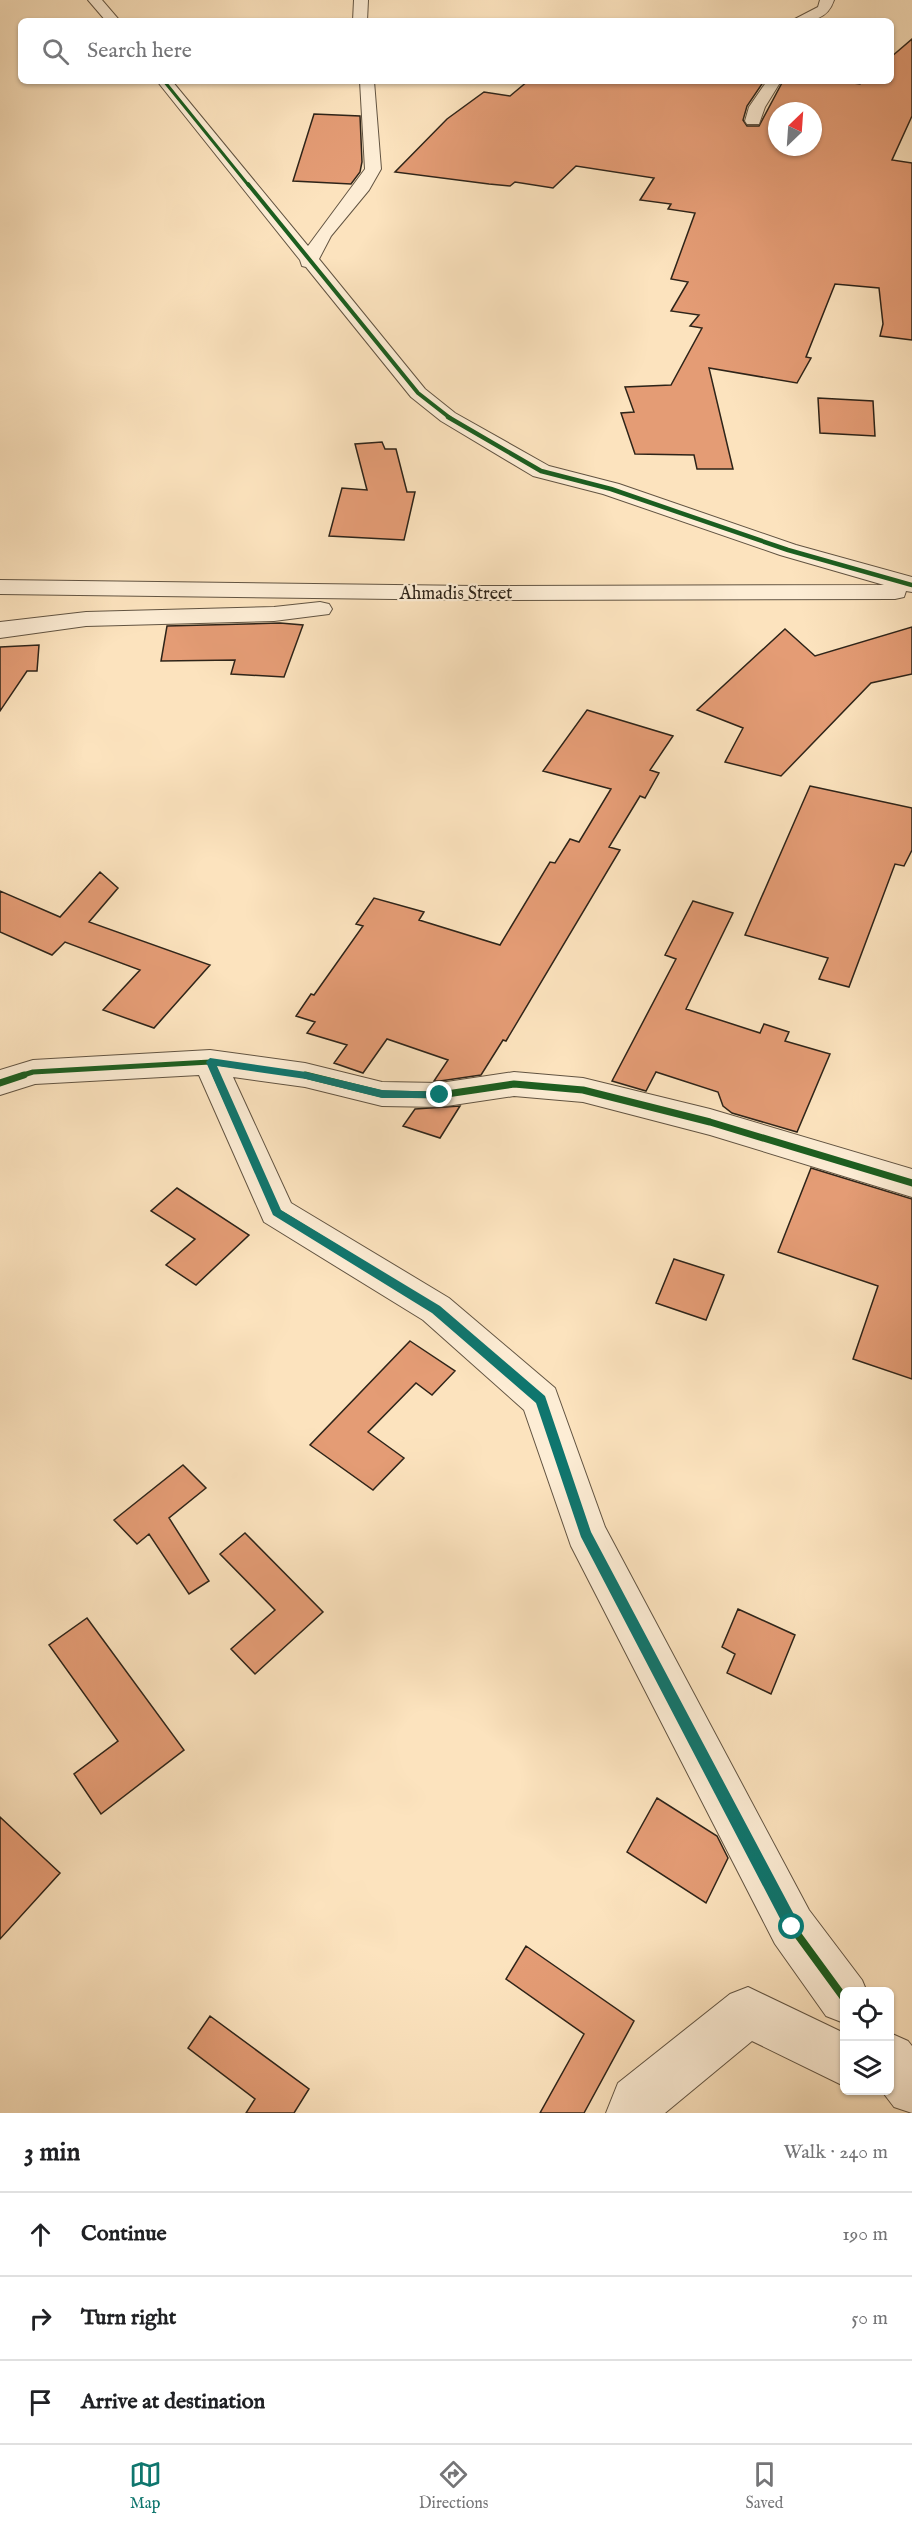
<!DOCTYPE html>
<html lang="en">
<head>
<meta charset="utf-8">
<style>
	:root { --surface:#fff; --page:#f2f2f2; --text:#202124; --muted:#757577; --line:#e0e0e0; --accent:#0f766e }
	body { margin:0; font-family:"IM FELL English",serif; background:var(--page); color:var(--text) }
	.controls { position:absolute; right:18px; bottom:18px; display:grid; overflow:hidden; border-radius:9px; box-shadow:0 2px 4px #0004 }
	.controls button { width:54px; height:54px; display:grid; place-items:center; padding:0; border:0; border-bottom:2px solid var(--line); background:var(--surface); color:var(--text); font:30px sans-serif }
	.compass { position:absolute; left:768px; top:102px; width:54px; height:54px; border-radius:50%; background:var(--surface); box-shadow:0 2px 4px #0004; rotate:25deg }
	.stop { position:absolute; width:18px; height:18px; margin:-14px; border:4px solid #0f766e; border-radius:50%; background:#fff }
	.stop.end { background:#0f766e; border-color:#fff; box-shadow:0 2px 6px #0008 }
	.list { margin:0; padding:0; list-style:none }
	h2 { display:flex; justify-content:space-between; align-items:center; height:78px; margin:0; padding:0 24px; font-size:26px }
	h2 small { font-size:20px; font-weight:400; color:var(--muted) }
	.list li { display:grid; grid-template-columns:39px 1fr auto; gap:18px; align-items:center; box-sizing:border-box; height:84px; padding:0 24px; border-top:2px solid var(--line) }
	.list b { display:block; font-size:22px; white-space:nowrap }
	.list em { font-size:20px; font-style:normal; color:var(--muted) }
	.icon { flex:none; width:33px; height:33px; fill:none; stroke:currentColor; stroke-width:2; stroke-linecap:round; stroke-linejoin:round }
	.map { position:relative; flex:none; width:912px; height:2113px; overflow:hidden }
	.search { position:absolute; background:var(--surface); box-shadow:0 2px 4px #0004; left:18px; right:18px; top:18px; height:66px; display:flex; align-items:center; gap:15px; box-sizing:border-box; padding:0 21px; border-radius:9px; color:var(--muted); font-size:22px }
	.sheet { height:330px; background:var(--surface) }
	nav { display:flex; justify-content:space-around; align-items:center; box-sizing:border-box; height:84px; border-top:2px solid var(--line); background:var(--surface); font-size:16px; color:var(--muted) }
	nav a { display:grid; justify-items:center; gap:3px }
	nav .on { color:var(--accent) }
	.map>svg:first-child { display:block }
</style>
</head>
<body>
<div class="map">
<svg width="912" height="2113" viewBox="0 0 912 2113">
	<rect width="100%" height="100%" fill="#fce3be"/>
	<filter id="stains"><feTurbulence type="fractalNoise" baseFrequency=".00333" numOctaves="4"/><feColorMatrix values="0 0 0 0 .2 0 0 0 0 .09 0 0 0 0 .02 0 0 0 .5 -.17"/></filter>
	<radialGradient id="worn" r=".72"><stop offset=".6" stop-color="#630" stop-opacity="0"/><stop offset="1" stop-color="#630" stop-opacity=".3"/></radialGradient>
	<path fill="#e49c75" stroke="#2e2419" stroke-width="1.5" fill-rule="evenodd" d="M912,39V116L892,160L912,163V340L880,336L883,324L879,288L835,284L806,357L811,358L797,383L709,368L733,469H697L694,455L635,454L621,413L634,412L625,387L671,385L702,328L690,326L699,315L671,311L688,282L671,279L695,213L668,209L671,204L640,200L654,178L576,166L553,188L515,182L510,186L489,184L395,172L447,119L484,92L510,96L528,81H764L747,106L743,120L747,126H759L783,81H839L860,84L863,81H891V57ZM777,111H813V147H777Z
		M314,114L360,116L362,162L360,172L351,184L293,181Z
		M818,398L873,401L875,436L820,433Z
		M382,442L385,449H396L407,492H415L404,540L329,536L342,488L367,490L355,444Z
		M280,623L303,625L284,677L231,674L235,660L161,661L167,626Z
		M912,627V674L871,683L781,776L725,762L743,728L697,710L785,629L815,656Z
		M39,645L37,671H27L0,711V647Z
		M587,710L673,736L650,770L659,773L645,798L640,796L609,847L620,850L506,1041L503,1040L481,1075L440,1081H434L448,1060L387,1039L363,1073L334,1063L347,1045L307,1033L315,1022L296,1016L311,994L314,995L363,926L356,924L374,898L424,912L419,920L500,945L550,862L555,863L570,839L579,842L611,789L543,771Z
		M810,786L912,808V850L904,866L895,864L849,987L819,979L828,958L745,935Z
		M100,872L118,888L89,922L210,965L154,1028L103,1010L140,970L65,942L52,955L0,932V891L60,917Z
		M693,901L733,913L686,1009L760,1033L764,1024L789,1032L785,1041L830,1054L797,1132L732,1113L723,1106L718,1092L656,1072L646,1091L612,1081L676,959L665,955Z
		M460,1106L440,1138L403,1126L415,1109Z
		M811,1168L912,1199V1379L853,1359L878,1286L778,1252Z
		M177,1188L249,1235L196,1285L166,1265L195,1239L151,1211Z
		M674,1259L724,1275L706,1320L656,1303Z
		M410,1341L455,1371L432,1395L416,1383L368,1432L404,1458L373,1490L310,1445Z
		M183,1465L206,1488L169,1518L209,1581L189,1594L149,1534L137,1544L114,1520Z
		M245,1533L323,1612L255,1674L231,1649L275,1610L220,1554Z
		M738,1609L795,1635L771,1694L727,1673L735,1654L722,1647Z
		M87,1618L184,1750L101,1814L74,1774L118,1741L49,1645Z
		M657,1798L717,1836L728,1858L706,1903L627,1852Z
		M0,1817L60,1873L0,1939Z
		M526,1946L634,2021L584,2113H540L584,2034L506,1979Z
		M210,2016L309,2089L294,2113H246L255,2099L188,2048Z"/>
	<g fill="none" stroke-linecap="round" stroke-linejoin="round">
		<defs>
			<path id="minor" d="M88,0H102L120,21H106Z
				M354,0H368L367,21H353Z
				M820,0H834C827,21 811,21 791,21L818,7Z
				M157,81H172L308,246L365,169L360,81H374L381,169L369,190L331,236L319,259L425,389L455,413L549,466L619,484L796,545L912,577V592L906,591L904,597L895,599L474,600L0,594V580L474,586L884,585L780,555L603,494L533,476L441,421L411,397L306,267L302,266L300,260Z
				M767,81H781L765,107L759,124H747L745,121L749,107Z
				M320,602L329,604L332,609L329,614L274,621L86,626L0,638V622L86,612L274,607Z
				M210,1050L305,1063L382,1082L440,1083L514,1072L583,1078L710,1109L912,1169V1197L710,1135L583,1102L514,1096L440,1107L382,1106L305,1087L233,1077L291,1203L449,1298L555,1388L605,1527L809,1910L862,1980L867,1992H844V2023L826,2016L775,1944L571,1546L524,1410L423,1320L264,1222L199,1075L35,1084L0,1095V1070L33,1060Z
				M748,1987L844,2033V2086L752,2041L665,2113H606L618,2083L730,1994Z
				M890,2033L908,2041L912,2046V2113L894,2107L881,2090H890Z"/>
		</defs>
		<use href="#minor" stroke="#625442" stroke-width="2"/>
		<use href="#minor" fill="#fdedd5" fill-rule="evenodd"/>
		<defs>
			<path id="cycleway-far5" d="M164,81L249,186"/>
			<path id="cycleway-far4" d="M248,184L418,393L450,418"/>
			<path id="cycleway-far3" d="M448,417L541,471L611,489L788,550L912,585"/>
			<path id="cycleway-far2" d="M210,1062L216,1076
				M20,1076L33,1072L210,1062L311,1076"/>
			<path id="cycleway-far1" d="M216,1075L277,1212L436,1309L541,1400L588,1536
				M305,1075L382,1094L440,1095L514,1084L583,1090L710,1122L912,1183
				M0,1083L24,1075"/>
			<path id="cycleway" d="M587,1535L792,1927L844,1998"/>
		</defs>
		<use href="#cycleway-far5" stroke="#fdedd5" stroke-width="4.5"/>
		<use href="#cycleway-far4" stroke="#fdedd5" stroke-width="6"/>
		<use href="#cycleway-far3" stroke="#fdedd5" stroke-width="8"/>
		<use href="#cycleway-far2" stroke="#fdedd5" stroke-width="9"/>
		<use href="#cycleway-far1" stroke="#fdedd5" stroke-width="10"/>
		<use href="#cycleway" stroke="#fdedd5" stroke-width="12"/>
		<use href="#cycleway-far5" stroke="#1b5e20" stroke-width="3"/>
		<use href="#cycleway-far4" stroke="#1b5e20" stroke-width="4"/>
		<use href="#cycleway-far3" stroke="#1b5e20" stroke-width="4.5"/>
		<use href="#cycleway-far2" stroke="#1b5e20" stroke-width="5"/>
		<use href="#cycleway-far1" stroke="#1b5e20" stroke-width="7"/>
		<use href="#cycleway" stroke="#1b5e20" stroke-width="8"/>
	</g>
	<path fill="#0f766e" d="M210,1058L306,1072L382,1090L443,1092V1097L440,1098H382L306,1079L217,1066L281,1210L440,1306L545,1396L591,1532L798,1922L800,1927L798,1932L792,1934L787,1932L581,1537L536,1403L432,1313L273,1215L206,1062Z"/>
	<g text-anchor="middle" stroke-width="4.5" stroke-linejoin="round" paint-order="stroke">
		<g font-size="18" fill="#2e2419" stroke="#fdedd5">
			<text x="456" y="599">Ahmadis Street</text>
		</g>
	</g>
	<rect width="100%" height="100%" filter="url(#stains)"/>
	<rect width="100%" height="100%" fill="url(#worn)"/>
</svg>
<div class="controls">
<button><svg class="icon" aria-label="locate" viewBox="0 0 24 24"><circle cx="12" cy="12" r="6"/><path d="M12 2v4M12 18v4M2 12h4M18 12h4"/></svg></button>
<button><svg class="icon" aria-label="layers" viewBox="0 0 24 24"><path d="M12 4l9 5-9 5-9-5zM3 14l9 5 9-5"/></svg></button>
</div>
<svg class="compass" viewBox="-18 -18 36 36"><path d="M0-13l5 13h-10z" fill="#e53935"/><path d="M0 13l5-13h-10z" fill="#757577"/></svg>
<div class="stop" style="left:792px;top:1927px"></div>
<div class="stop end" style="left:440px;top:1095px"></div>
<div class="search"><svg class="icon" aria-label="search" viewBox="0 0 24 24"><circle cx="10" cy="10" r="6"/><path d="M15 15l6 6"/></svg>Search here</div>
</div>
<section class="sheet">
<h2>3 min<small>Walk · 240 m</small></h2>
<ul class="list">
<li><svg class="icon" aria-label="ahead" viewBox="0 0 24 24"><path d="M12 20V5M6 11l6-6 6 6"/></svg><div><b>Continue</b></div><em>190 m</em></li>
<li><svg class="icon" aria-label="right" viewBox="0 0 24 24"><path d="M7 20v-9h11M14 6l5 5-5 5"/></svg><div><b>Turn right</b></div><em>50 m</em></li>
<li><svg class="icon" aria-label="arrive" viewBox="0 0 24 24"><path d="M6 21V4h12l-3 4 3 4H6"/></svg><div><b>Arrive at destination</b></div></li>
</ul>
</section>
<nav>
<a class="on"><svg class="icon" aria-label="map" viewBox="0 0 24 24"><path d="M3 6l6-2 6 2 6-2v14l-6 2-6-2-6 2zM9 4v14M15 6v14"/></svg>Map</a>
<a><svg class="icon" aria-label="directions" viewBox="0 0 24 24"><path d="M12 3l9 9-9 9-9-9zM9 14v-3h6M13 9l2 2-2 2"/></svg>Directions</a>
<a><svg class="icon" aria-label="saved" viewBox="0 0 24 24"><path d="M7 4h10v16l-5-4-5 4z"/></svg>Saved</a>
</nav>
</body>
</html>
